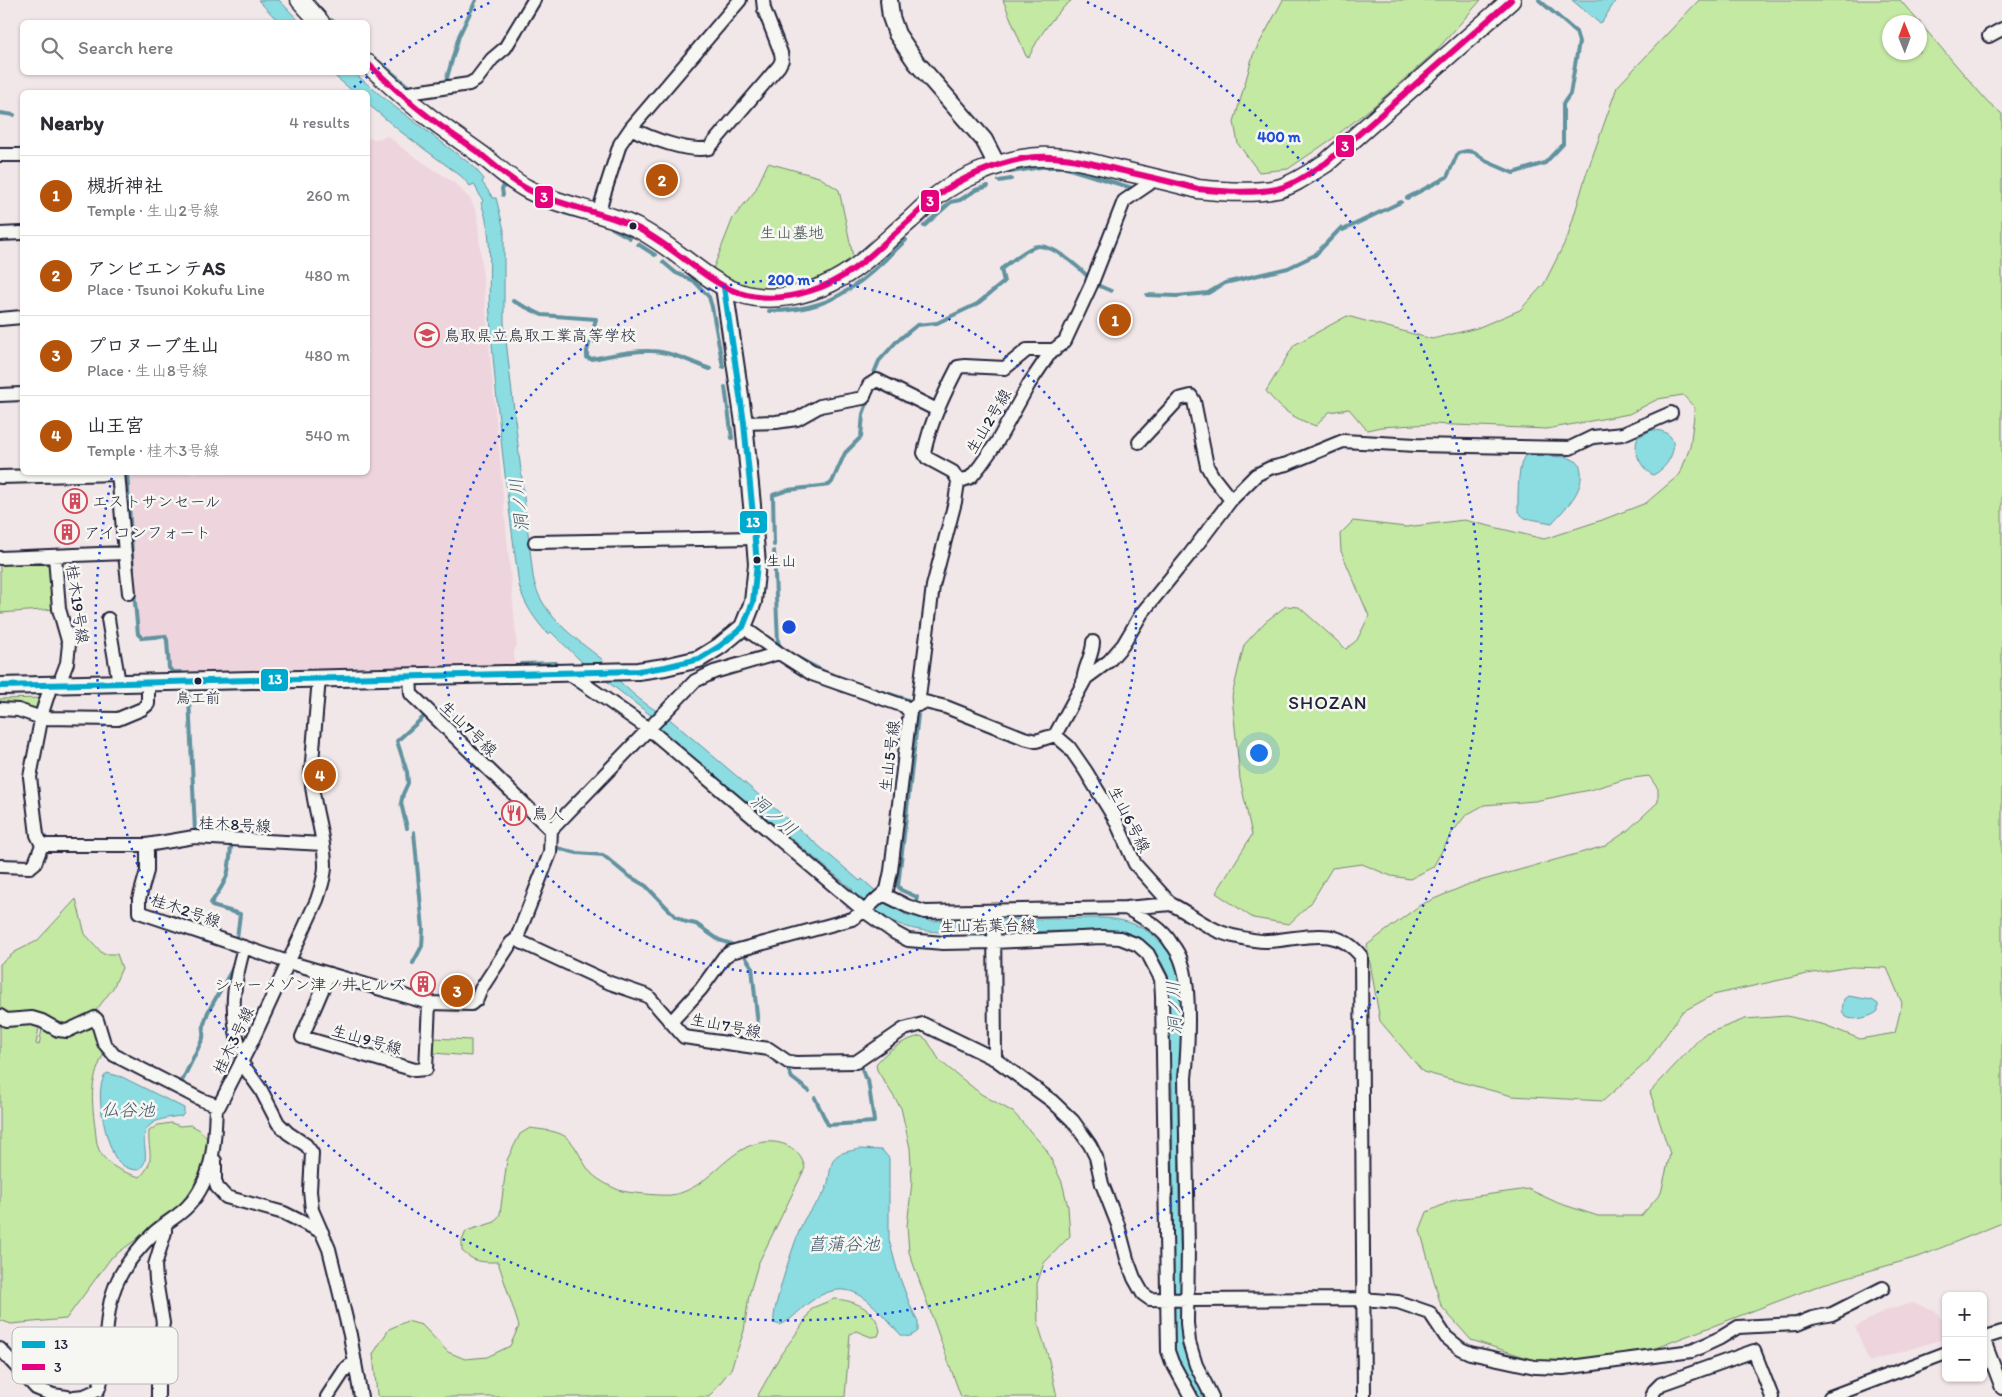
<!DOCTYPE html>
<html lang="en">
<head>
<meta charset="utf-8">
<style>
	:root { --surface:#fff; --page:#f2f2f3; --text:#2b2b33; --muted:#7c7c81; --line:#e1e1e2; --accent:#b45309 }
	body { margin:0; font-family:Itim,"Klee One",sans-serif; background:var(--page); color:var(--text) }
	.controls { position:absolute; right:15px; bottom:15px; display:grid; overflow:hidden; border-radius:8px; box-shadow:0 1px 4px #0004 }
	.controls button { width:45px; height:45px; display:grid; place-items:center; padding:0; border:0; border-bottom:1px solid var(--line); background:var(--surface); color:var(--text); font:25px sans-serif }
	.compass { position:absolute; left:1882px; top:15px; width:45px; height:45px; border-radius:50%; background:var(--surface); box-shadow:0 1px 4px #0004; rotate:359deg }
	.you { position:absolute; left:1258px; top:752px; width:18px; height:18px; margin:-12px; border:4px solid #fff; border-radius:50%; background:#1a73e8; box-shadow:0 0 0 8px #1a73e833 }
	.badge { display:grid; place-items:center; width:32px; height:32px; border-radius:50%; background:var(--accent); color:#fff; font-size:16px; font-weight:700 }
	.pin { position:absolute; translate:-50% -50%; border:2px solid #fff; box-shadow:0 1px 5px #0006 }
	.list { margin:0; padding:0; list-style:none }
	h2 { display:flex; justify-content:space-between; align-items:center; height:65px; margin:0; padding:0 20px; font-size:21px }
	h2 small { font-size:16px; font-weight:400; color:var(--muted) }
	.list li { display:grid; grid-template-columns:32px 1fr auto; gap:15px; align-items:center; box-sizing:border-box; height:80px; padding:0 20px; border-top:1px solid var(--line) }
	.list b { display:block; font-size:19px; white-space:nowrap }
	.list p { margin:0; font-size:16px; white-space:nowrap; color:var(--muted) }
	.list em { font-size:16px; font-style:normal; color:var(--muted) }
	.icon { flex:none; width:28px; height:28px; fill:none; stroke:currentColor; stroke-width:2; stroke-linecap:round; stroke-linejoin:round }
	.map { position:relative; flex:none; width:2002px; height:1397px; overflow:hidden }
	.search { position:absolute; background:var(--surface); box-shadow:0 1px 4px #0004; left:20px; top:20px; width:350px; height:55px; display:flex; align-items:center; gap:12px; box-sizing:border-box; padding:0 18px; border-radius:8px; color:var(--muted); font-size:19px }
	.panel { position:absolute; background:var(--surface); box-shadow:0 1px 4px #0004; left:20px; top:90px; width:350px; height:385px; border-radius:8px }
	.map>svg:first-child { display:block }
</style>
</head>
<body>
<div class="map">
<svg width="2002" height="1397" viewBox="0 0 2002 1397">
	<rect width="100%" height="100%" fill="#f2e7e8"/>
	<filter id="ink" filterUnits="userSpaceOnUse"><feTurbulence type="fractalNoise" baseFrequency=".02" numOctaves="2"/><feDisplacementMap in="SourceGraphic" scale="10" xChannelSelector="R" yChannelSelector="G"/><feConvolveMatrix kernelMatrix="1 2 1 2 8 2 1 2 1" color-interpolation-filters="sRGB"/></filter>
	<g filter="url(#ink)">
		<path fill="#eed5dd" d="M388,136L405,150L456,184L471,200L477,213L517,645L514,652L515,666L173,673L168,670L164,637L141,639L136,635L125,473L368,472V138L376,139Z
			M1912,1303L1935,1310L1946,1326V1338L1869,1362L1855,1327L1888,1309Z"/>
		<path fill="#c4e9a3" stroke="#73866f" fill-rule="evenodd" d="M1003,0H1072C1054,14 1038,37 1029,57L1026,56Z
			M1283,0H1481L1436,51L1375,105L1332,139L1288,169L1259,172L1238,144L1234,122L1253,55Z
			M1699,0H1900L1987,101L2002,114V1223L1921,1256L1823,1284L1653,1349L1547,1364L1471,1340L1441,1306L1420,1230L1427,1212L1456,1199L1528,1189L1558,1203L1598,1216H1641L1661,1193L1670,1154L1650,1092L1703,1035L1745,1019L1787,1016L1825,1025L1860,1039L1895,1033L1902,1003L1887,968L1851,967L1807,974L1713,995L1682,1012L1648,1061L1603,1101L1512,1096L1423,1072L1380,1021L1367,945L1420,905L1469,884L1605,846L1627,831L1658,802V789L1649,776L1626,779L1590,790L1535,801L1484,805L1466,815L1452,833L1433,867L1410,879L1391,876L1362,864L1332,868L1311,903L1289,924L1253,918L1216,893L1252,835L1240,779L1232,696L1244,645L1265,622L1286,606L1299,607L1346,649L1357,640L1369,616L1341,551L1340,534L1353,521L1406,527L1464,520L1544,539L1602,520L1646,503L1680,474L1690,447L1695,408L1683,395L1658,399L1629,414L1547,429L1431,424L1381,427L1367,430L1349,409L1329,412L1316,426C1293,418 1281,410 1266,391L1294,345L1347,316L1432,339L1477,328L1520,310L1544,284L1568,236L1586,175L1617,87ZM1890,22H1920V52H1890Z
			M768,163L819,177L839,190L854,261L821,281L773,293L717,278L713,269L733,218L755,191Z
			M53,561L56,609L0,613V563Z
			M43,698L40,710L35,712L0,706V699Z
			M76,899L85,934L103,954H117L122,968L113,988L92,1016L68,1029L0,1014V964L15,952L37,941Z
			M0,1018L40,1022L36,1044L39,1045L43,1024L56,1031L91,1021L105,1051C90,1082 91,1094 95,1127C96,1134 96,1144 99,1150C108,1167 123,1172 140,1177C157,1160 147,1150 149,1131L158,1125L171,1123L180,1126L191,1125L200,1130L207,1138L208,1149L205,1169L191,1199L111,1258L66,1319L11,1324L0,1320Z
			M921,1036L927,1040L940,1061L981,1094L1013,1112L1046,1149L1062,1182L1068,1207L1070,1236L1044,1263L1037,1284L1038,1324L1048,1356L1057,1397H961L909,1252L907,1226L912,1182L910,1148L901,1108L877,1070L876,1064C886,1051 904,1039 921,1036Z
			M434,1038L471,1040V1056L433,1053Z
			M530,1128C542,1130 556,1130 566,1137C578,1146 582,1164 592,1174C598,1180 614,1189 622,1191C630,1193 663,1196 671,1195C703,1191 720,1160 747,1147C770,1136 799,1142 805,1168L758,1264L749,1295L744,1331L731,1369L709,1397H379L377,1395L373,1354L389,1329L407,1321L422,1325L448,1352L465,1359L487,1357L510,1346L519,1326L498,1262C481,1262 476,1263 462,1251V1241L466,1231L495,1222L500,1214L507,1160L520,1134Z
			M834,1299C854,1300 876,1309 880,1331L878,1336L871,1337L856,1331L850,1334L845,1397H757L781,1354L801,1327L812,1308Z"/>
		<path fill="#8bdde2" stroke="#61929f" d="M258,0H279L300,22H279Z
			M1572,0H1616L1602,22L1599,23Z
			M331,73H354L395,107L473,166L484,179L482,182L493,198H496L504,230V323L533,576C539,614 575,638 603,660L601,663C620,682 641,704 666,716L860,881L862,879L886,900L905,910L904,914L930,921L1099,918C1138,918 1170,938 1180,979C1182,988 1181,999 1181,1009C1182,1043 1180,1077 1179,1112C1177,1189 1181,1267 1184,1344L1187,1358L1207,1397H1195L1174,1354L1172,1337V1287L1174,1286L1172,1081L1169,1062L1168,976L1162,963L1147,943L1133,935L1117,930L1015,932V935H971L970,932C942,932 914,934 889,919L886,921L851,893L853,890L656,726L653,717L582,662L551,632L548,634C535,620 524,604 519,585C507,496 496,406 490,316C487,278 495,239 481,203L483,201L474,184L470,186L461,176L401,132L368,104V92H354Z
			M1652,430C1686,430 1674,465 1653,475C1641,468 1632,452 1638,437Z
			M1526,455L1568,457L1579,463C1588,488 1568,505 1552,523L1525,518L1518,512C1518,500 1517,462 1526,455Z
			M1848,996L1872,1000L1878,1004V1011C1872,1017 1850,1023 1844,1015C1841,1011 1843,1004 1844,999Z
			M107,1073L122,1077L184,1108V1113L182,1116C117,1121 161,1155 138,1170C128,1170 120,1165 115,1157C106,1141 92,1086 107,1073Z
			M859,1149L882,1150L889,1158V1240L898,1273L912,1310L918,1321V1331C912,1336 908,1338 901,1335C873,1306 853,1271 810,1302C799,1310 792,1320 780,1325L774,1323C771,1310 797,1233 804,1220C810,1209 821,1200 826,1189C830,1180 829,1167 834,1159C838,1152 852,1151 859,1149Z"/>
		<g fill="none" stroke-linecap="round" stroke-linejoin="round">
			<path stroke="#61929f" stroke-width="4" d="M331,20L334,22
				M378,61L409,87
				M444,82L446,81L459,36L476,0
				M0,113L14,115
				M1011,172L1041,167H1063L1132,188
				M999,181L1011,179
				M503,195L502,189L505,185L509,188
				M1407,198L1447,177L1458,153L1467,151L1474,152L1488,162L1513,173L1545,163L1563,144V104L1570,94L1579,42L1576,32L1539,0
				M564,213L583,218
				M924,226L951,202L960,200L976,190L988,186
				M612,228L630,238
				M1343,230L1401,202
				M638,244L655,255
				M663,262L676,273L694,281L709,297L712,307L723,367
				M1095,284L1111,291
				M1147,295L1177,296L1208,293L1225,283L1288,268L1315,255L1341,228
				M513,301L542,315L596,319L587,351V358L591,359C610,356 630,350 650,351C670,351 691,362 710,369
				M769,311C786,311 804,309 819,304C854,293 880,264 906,240
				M874,373L879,361L896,342L917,325L937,323L977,304L1004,282L1001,269C1011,262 1023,251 1034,247C1050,241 1080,268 1090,279
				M725,387L732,438
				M127,472L133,570
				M774,545L773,495L788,490L829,485L832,482L845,453L861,437L863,414L869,398
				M774,551L778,642L781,648
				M134,592L138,634L142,638L165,636L167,640L169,668L173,672H181
				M798,658L827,673
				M521,664L556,663
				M883,692L908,700
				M189,697L195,832
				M407,828L401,803L403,794L408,783L407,772L397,741L427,714
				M231,846C229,875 228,879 211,903L212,906L240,914L237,938
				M553,847L577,853L603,855L627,875L646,886L675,916L686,922L696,924L719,940L731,944
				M916,901L917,897L901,890L898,886L918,715
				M746,958L752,967L759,1035
				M413,963L422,946L423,929L414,832
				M786,1065L792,1078L809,1091
				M857,1067L861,1066L865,1078L868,1080L874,1121
				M182,1081L203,1038L204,1024L208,1012L234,966
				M815,1098L828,1125L874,1122"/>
			<defs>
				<path id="minor" d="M1989,36L2002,29
					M402,94L469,84L476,80L492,59L505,48L534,0
					M631,128L740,0
					M0,155H22
					M598,213L620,144L631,128C649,138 689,153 709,148L779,66L782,60L781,53L764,9L763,0
					M0,234L22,233
					M0,319L22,317
					M0,395L22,394
					M744,423L776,422L797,419L820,406L863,398L869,385L877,380L937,410
					M1139,442L1179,399L1191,396L1194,401L1207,466L1213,477L1231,500
					M0,477L118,474
					M959,482L953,472L927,458L924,453C930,423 944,394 958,367L965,366L1005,368L1027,350H1055
					M535,542L755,538
					M125,553L129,593
					M55,556L59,609L69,644L67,663L62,676L64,684
					M0,558L125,553L118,472
					M108,619L119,683
					M743,627L779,653
					M567,672L649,729L864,911L895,933L908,940L943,943L994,942L1102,937L1120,938L1138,945L1148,954L1161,979L1162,996L1168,1351L1172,1362L1191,1397
					M410,676L411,694L551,830L550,853L518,935L521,942L610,983L648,996L684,1037L769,1049L788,1062L796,1063L856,1062L904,1029L923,1024L995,1059L994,912
					M1083,683C1083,668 1093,656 1093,642
					M918,705L933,586L955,502L958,482L971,477L980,466L997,442L1029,384L1050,353L1065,341L1091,285L1124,201L1149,184L1152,177
					M0,709L18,710L42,718L118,719L142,709L148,704V682
					M1055,735L1086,678L1109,661L1123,645L1142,613L1190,554L1231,500L1256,475L1270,468L1287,464L1343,441L1416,445L1570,448L1593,437L1623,434L1671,413
					M551,830L695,681L714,672L779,653L812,674L904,706L910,711L891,871L887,890L864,911L852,919L731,952L724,957L701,989L671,1022
					M42,845H147V871L139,899V912L288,962L429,1003L471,1004L477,999L481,989L511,943L519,937
					M147,845L194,837L323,844
					M0,866L30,867L35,863L42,845L37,835L30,777L43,710L51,685
					M883,894L907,906L925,912L1126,908L1171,904L1135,864L1115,819L1085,770L1069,747L1055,735L1036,741L1024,738L946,707L925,702L907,709
					M1171,904C1191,914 1210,931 1233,936C1243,938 1257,942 1267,941C1302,940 1334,923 1361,956L1364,1397
					M1126,908C1141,917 1162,927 1171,943C1175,948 1180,956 1182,963C1191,988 1188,1051 1185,1078L1188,1248L1187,1323L1189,1342L1196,1365L1212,1397
					M244,947C233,987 230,1006 239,1047L246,1052
					M329,974L302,1037L415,1070L426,1069L429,1003
					M0,1016L6,1020L32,1018L42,1021L58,1030L67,1031L95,1018L97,1020L104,1043L114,1055L202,1100L219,1106L252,1041L317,900C320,890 325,878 325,866C325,835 312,805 311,774L319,678
					M995,1059L1052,1101L1073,1121L1090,1145L1096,1157L1102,1184L1118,1225L1127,1259L1134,1278L1143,1294L1150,1299L1188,1300L1363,1299L1398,1302L1430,1313L1446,1337L1461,1349L1470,1353L1535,1367L1563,1368L1692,1351L1720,1338L1738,1327L1797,1324L1812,1318L1832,1314L1883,1288
					M241,1062L261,1090L278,1123L288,1133L306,1145L312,1153L310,1191L312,1210L329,1249L350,1335L361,1397
					M215,1161V1180L217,1187L226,1197L284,1213L322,1232
					M1983,1338L2002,1388
					M1983,1338L2002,1332
					M0,1349L36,1388L53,1395L67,1397
					M74,1397L84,1396L98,1390L100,1385C108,1352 103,1310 118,1280C126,1263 142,1244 155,1232C166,1222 179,1216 188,1206C214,1179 215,1140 216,1105
					M158,1397V1351L163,1323L156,1280L155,1265L165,1232V1225
					M327,1397L346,1368L355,1362
					M1652,1397L1654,1391L1661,1384L1754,1351L1772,1397
					M1830,1397L1946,1353"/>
				<path id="tertiary" d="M889,0L891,17L897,34L916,62L984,140L997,165
					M0,686L638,671L665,667L699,659L720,646L743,627L753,602L757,564L752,505L744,423L724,287"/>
				<path id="secondary" d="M300,0L320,22
					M368,64C387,81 405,99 425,114C444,129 464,142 483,156C498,168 511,181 529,190C564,208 605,211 641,230C703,264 728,317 810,291C853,278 877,248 910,220C919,212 928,202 938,195C959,179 995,164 1021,159C1054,152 1087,162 1119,170C1146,176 1172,182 1198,189C1224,192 1251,194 1277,189C1294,185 1311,172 1326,163L1511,0"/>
			</defs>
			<use href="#minor" stroke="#22223b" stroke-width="16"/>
			<use href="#tertiary" stroke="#22223b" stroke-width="20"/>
			<use href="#secondary" stroke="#22223b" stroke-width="21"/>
			<use href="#minor" stroke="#f6f6f2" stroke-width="12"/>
			<use href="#tertiary" stroke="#f6f6f2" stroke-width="16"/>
			<use href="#secondary" stroke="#f6f6f2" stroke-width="18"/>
			<defs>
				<path id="bus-1" d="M0,686L638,671L665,667L699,659L720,646L743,627L753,602L757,564L752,505L744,423L724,287"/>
				<path id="bus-2" d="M368,64C387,81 405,99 425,114C444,129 464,142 483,156C498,168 511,181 529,190C564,208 605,211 641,230C703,264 728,317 810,291C853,278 877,248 910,220C919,212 928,202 938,195C959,179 995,164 1021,159C1054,152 1087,162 1119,170C1146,176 1172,182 1198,189C1224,192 1251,194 1277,189C1294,185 1311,172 1326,163L1511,0"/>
			</defs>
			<use href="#bus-1" stroke="#f6f6f2" stroke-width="10"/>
			<use href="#bus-2" stroke="#f6f6f2" stroke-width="10"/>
			<use href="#bus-1" stroke="#00a9ce" stroke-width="6"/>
			<use href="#bus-2" stroke="#e5007d" stroke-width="6"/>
		</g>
	</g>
	<g fill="none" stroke="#1d4ed8" stroke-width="2.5" stroke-dasharray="2.5 5">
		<circle cx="789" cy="627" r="347"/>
		<path d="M348 92A693 693 0 0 1 491 2M1087 2A693 693 0 1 1 112 477"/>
	</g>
	<defs>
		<symbol id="school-ring" viewBox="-11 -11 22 22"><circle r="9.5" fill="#f6f6f2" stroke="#d1495b" stroke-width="1.5"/><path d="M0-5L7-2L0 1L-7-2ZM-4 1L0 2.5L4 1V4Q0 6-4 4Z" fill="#d1495b"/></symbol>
		<symbol id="building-ring" viewBox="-11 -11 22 22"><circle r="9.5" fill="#f6f6f2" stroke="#d1495b" stroke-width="1.5"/><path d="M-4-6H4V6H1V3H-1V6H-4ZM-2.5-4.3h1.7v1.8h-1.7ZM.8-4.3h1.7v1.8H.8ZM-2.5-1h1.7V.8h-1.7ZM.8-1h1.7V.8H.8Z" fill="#d1495b"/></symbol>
		<symbol id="restaurant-ring" viewBox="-11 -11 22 22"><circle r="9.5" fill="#f6f6f2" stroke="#d1495b" stroke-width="1.5"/><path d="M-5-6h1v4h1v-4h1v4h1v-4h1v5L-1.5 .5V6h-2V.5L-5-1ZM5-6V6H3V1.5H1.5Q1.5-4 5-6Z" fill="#d1495b"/></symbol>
	</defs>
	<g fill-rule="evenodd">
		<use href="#school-ring" x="413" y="321" width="28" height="28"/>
		<use href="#building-ring" x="61" y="487" width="28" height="28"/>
		<use href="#building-ring" x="53" y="518" width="28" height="28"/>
		<use href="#restaurant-ring" x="500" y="799" width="28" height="28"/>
		<use href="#building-ring" x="409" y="970" width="28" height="28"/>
	</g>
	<g fill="#22223b" stroke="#f6f6f2" stroke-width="2">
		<circle cx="633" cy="226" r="4.5"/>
		<circle cx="757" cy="560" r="4.5"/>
		<circle cx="198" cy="681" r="4.5"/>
	</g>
	<g text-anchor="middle" stroke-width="5" stroke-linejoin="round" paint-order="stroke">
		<g font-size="15" fill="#22223b" stroke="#f6f6f2" text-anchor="start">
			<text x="766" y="566">生山</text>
			<text x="198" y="703" text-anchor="middle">鳥工前</text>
		</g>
		<g font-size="16" fill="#4a5455" stroke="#f6f6f2">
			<text x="792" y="238">生山墓地</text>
		</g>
		<g font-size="16" fill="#22223b" stroke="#f6f6f2" text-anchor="start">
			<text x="444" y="341">鳥取県立鳥取工業高等学校</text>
			<text x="92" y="507">エストサンセール</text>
			<text x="84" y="538">アイコンフォート</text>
			<text x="532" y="819">鳥人</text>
			<text x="406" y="990" text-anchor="end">シャーメゾン津ノ井ヒルズ</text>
		</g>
		<g font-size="16" fill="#22223b" stroke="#f6f6f2">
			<text transform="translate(988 421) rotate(-59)" y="6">生山2号線</text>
			<text transform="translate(78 604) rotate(82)" y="6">桂木19号線</text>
			<text transform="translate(469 728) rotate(44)" y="6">生山7号線</text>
			<text transform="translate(889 756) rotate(-83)" y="6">生山5号線</text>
			<text transform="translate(1130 819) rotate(63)" y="6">生山6号線</text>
			<text transform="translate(235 824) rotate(3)" y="6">桂木8号線</text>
			<text transform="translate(186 910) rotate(19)" y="6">桂木2号線</text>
			<text transform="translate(988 925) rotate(-1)" y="6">生山若葉台線</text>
			<text transform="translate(726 1025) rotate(11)" y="6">生山7号線</text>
			<text transform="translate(367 1039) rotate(16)" y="6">生山9号線</text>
			<text transform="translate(233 1040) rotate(-64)" y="6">桂木3号線</text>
		</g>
		<g font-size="18" font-style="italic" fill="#425a6d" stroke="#f6f6f2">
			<text transform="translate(519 505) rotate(-97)" y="6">洞ノ川</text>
			<text transform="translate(774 815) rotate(40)" y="6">洞ノ川</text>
			<text transform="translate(1174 1008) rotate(-92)" y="6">洞ノ川</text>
			<text x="128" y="1116">仏谷池</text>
			<text x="844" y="1250">菖蒲谷池</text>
		</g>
		<g font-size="19" letter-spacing="1" fill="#22223b" stroke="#f6f6f2">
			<text x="1328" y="709">SHOZAN</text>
		</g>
	</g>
	<rect x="12" y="1327" width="166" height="57" rx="8" fill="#f6f6f2" stroke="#b6b6bb" stroke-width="1"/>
	<rect x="22" y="1341" width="23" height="7" fill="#00a9ce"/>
	<rect x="22" y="1364" width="23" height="6" fill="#e5007d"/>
	<g font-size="14" fill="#22223b">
		<text x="54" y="1349">13</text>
		<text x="54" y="1372">3</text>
	</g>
	<circle cx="789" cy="627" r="8" fill="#1d4ed8" stroke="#f6f6f2" stroke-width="2.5"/>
	<g font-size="15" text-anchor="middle" font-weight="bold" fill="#1d4ed8" stroke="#f6f6f2" stroke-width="5" stroke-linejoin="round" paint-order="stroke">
		<text x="1279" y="142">400 m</text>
		<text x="789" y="285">200 m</text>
	</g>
	<g stroke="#f6f6f2" stroke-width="2">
		<rect x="1335" y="134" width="20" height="24" rx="5" fill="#e5007d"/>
		<rect x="534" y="185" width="20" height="24" rx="5" fill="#e5007d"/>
		<rect x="920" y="189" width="20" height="24" rx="5" fill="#e5007d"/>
		<rect x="739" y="510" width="29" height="24" rx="5" fill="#00a9ce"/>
		<rect x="260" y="668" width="29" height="24" rx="5" fill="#00a9ce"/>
	</g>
	<g font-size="14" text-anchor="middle" font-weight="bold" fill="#fff">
		<text x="1345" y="151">3</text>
		<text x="544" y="202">3</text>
		<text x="930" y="206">3</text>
		<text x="753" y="527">13</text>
		<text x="275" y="684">13</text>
	</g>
</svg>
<div class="controls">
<button>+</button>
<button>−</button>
</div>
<svg class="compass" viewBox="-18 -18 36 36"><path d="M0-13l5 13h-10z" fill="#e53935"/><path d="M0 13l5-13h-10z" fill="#7c7c81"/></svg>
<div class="you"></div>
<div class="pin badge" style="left:1115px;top:320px">1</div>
<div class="pin badge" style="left:662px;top:180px">2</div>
<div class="pin badge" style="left:457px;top:991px">3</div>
<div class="pin badge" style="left:320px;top:775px">4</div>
<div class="search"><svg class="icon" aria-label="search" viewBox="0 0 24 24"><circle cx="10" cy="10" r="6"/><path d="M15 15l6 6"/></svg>Search here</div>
<section class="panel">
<h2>Nearby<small>4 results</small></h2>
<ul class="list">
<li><span class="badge">1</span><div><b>槻折神社</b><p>Temple · 生山2号線</p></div><em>260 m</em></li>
<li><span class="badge">2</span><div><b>アンビエンテAS</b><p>Place · Tsunoi Kokufu Line</p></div><em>480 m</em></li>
<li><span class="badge">3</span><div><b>プロヌーブ生山</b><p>Place · 生山8号線</p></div><em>480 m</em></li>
<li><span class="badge">4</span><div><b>山王宮</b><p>Temple · 桂木3号線</p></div><em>540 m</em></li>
</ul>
</section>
</div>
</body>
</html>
